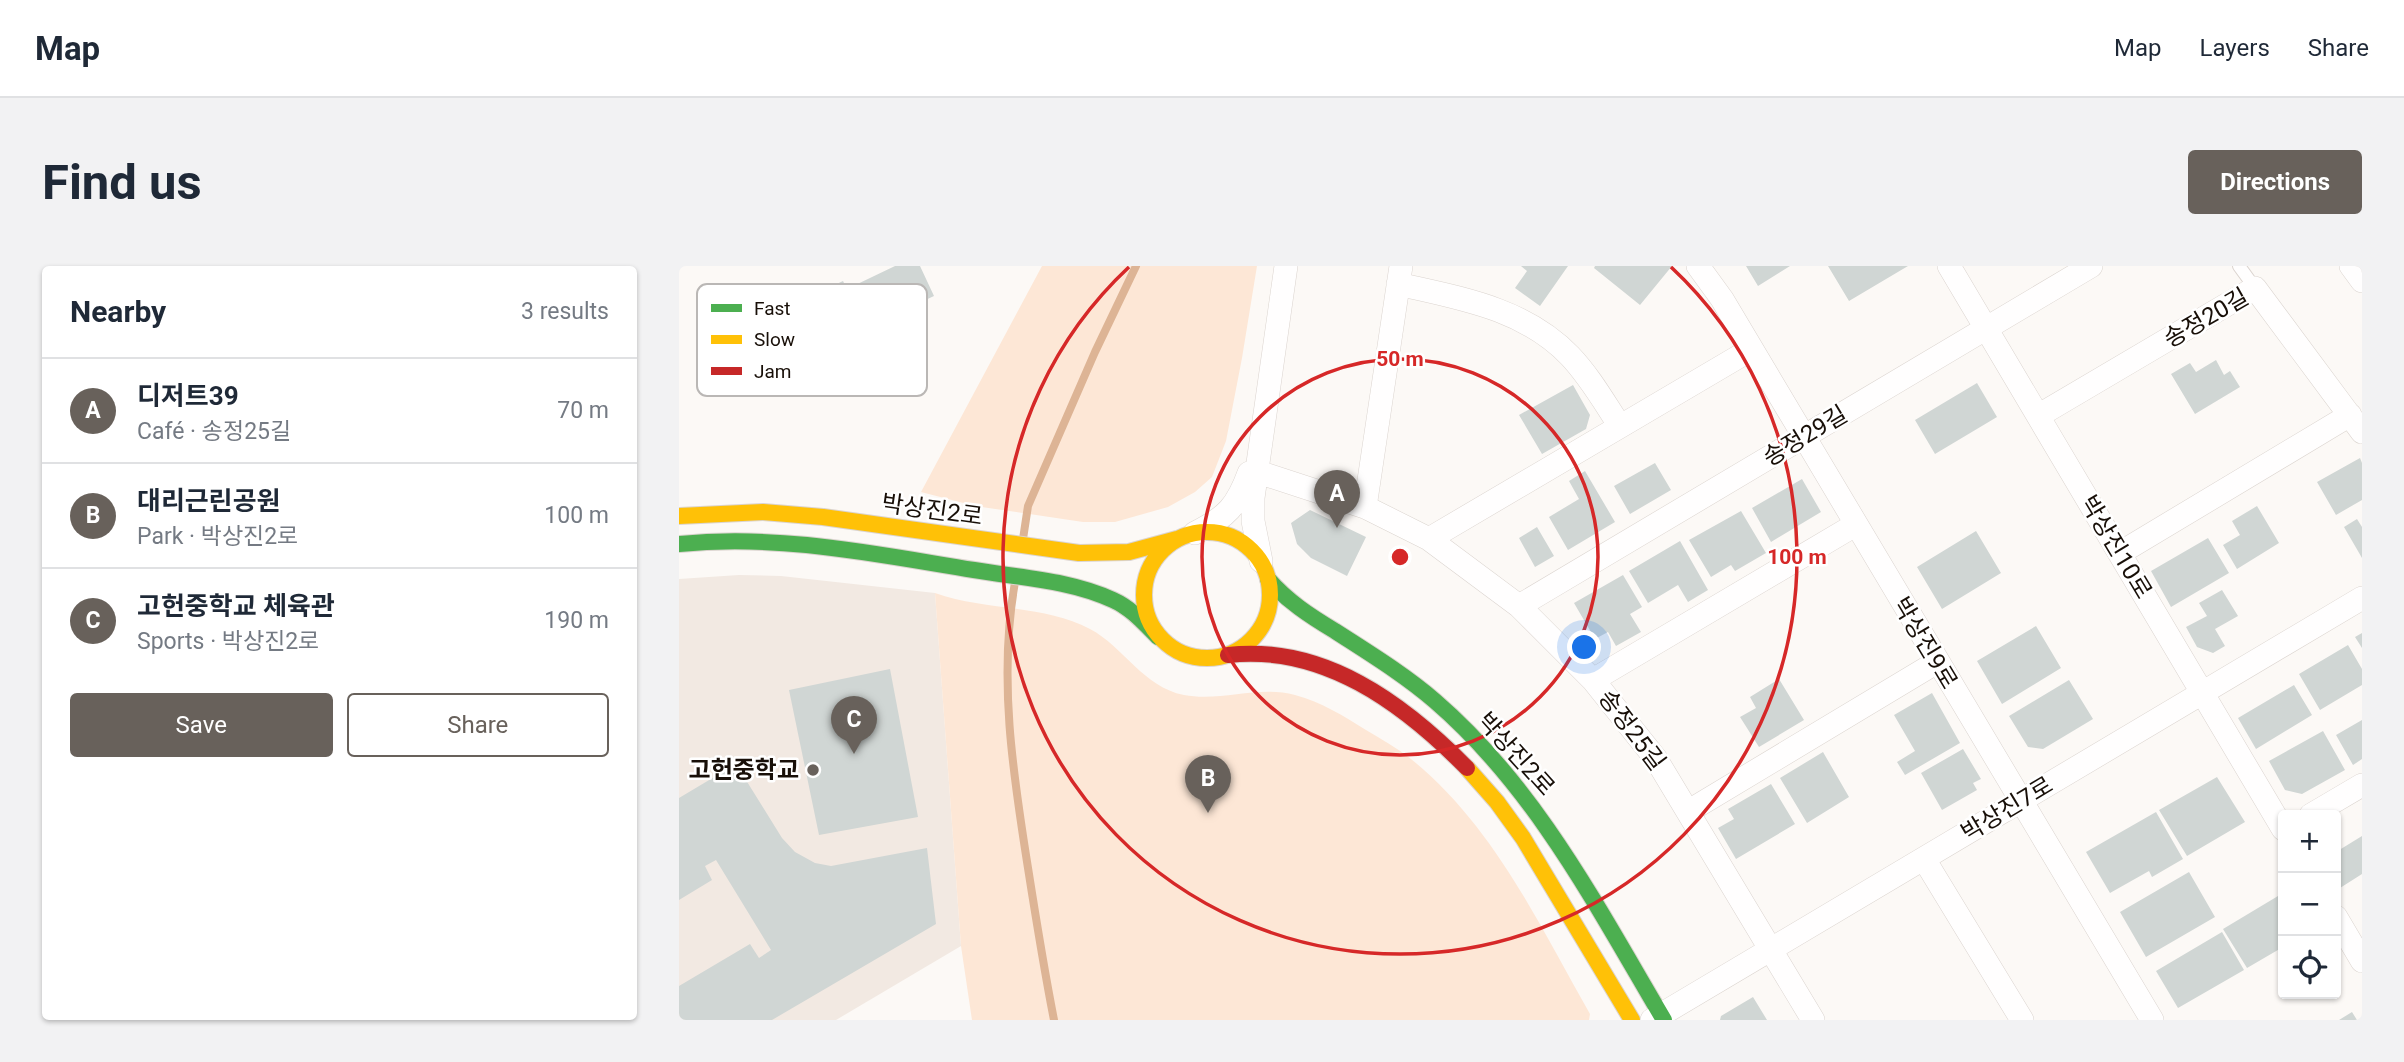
<!DOCTYPE html>
<html lang="en">
<head>
<meta charset="utf-8">
<style>
	:root { --surface:#fff; --page:#f2f2f3; --text:#1f2937; --muted:#747a83; --line:#e0e1e3; --accent:#68615b }
	body { margin:0; font-family:Roboto,"Noto Sans KR",sans-serif; background:var(--page); color:var(--text) }
	.controls { position:absolute; right:21px; bottom:21px; display:grid; overflow:hidden; border-radius:7px; box-shadow:0 2px 5px #0004 }
	.controls button { width:63px; height:63px; display:grid; place-items:center; padding:0; border:0; border-bottom:2px solid var(--line); background:var(--surface); color:var(--text); font:35px sans-serif }
	.you { position:absolute; left:906px; top:382px; width:24px; height:24px; margin:-18px; border:5px solid #fff; border-radius:50%; background:#1a73e8; box-shadow:0 0 0 10px #1a73e833 }
	.badge { display:grid; place-items:center; width:46px; height:46px; border-radius:50%; background:var(--accent); color:#fff; font-size:23px; font-weight:700 }
	.pin { position:absolute; translate:-50% -58px; filter:drop-shadow(0 2px 4px #0008) }
	.pin::after { content:''; position:absolute; top:37px; width:24px; height:21px; background:inherit; clip-path:polygon(0 0,100% 0,50% 100%) }
	.list { margin:0; padding:0; list-style:none }
	h2 { display:flex; justify-content:space-between; align-items:center; height:91px; margin:0; padding:0 28px; font-size:30px }
	h2 small { font-size:23px; font-weight:400; color:var(--muted) }
	.list li { display:grid; grid-template-columns:46px 1fr auto; gap:21px; align-items:center; box-sizing:border-box; height:105px; padding:0 28px; border-top:2px solid var(--line) }
	.list b { display:block; font-size:26px; white-space:nowrap }
	.list p { margin:0; font-size:23px; white-space:nowrap; color:var(--muted) }
	.list em { font-size:23px; font-style:normal; color:var(--muted) }
	.actions { display:flex; gap:14px; padding:21px 28px }
	.actions a { flex:1; padding:16px 0; border:2px solid var(--accent); border-radius:7px; text-align:center; font-size:24px; color:var(--accent) }
	.actions .main { background:var(--accent); color:#fff }
	.icon { flex:none; width:38px; height:38px; fill:none; stroke:currentColor; stroke-width:2; stroke-linecap:round; stroke-linejoin:round }
	.map { position:relative; flex:none; width:1683px; height:754px; overflow:hidden; border-radius:7px }
	header { display:flex; align-items:center; gap:42px; box-sizing:border-box; height:98px; padding:0 35px; background:var(--surface); border-bottom:2px solid var(--line) }
	header strong { font-size:33px }
	nav { display:flex; gap:38px; margin-inline-start:auto; font-size:24px }
	.intro { display:flex; align-items:center; justify-content:space-between; box-sizing:border-box; height:168px; padding:0 42px }
	h1 { margin:0; font-size:49px }
	.button { padding:18px 32px; border-radius:7px; background:var(--accent); color:#fff; font-size:24px; font-weight:700 }
	main { display:flex; gap:42px; padding:0 42px }
	aside { flex:1; background:var(--surface); border-radius:7px; box-shadow:0 2px 5px #0004 }
	.map>svg:first-child { display:block }
</style>
</head>
<body>
<header>
<strong>Map</strong>
<nav><a>Map</a><a>Layers</a><a>Share</a></nav>
</header>
<div class="intro"><h1>Find us</h1><a class="button">Directions</a></div>
<main>
<aside>
<h2>Nearby<small>3 results</small></h2>
<ul class="list">
<li><span class="badge">A</span><div><b>디저트39</b><p>Café · 송정25길</p></div><em>70 m</em></li>
<li><span class="badge">B</span><div><b>대리근린공원</b><p>Park · 박상진2로</p></div><em>100 m</em></li>
<li><span class="badge">C</span><div><b>고헌중학교 체육관</b><p>Sports · 박상진2로</p></div><em>190 m</em></li>
</ul>
<div class="actions"><a class="main">Save</a><a>Share</a></div>
</aside>
<div class="map">
<svg width="1683" height="754" viewBox="0 0 1683 754">
	<rect width="100%" height="100%" fill="#fcf9f6"/>
	<path fill="#f2e9e2" d="M60,309L102,310L256,327L282,680L157,754H0V313Z"/>
	<path fill="#fde7d6" d="M363,0H578L563,92L547,175L533,211L516,226L489,241L436,256H404L296,240L242,226Z
		M256,327C306,345 364,338 411,363C445,381 464,421 505,429C542,436 580,419 616,429C643,436 664,450 687,464C702,473 718,482 732,493C814,559 860,658 911,748L910,754H293L282,680Z"/>
	<g fill="none" stroke-linecap="round" stroke-linejoin="round">
		<path stroke="#ddb495" stroke-width="8" d="M344,273L349,240L416,86L457,0
			M336,316C319,411 334,508 349,602C357,653 365,703 375,754"/>
	</g>
	<path fill="#d0d6d4" d="M216,0H241L255,30L163,73L171,91L142,105L132,82L91,101L71,59L164,15L168,23Z
		M842,0H889L861,40L836,22L848,5Z
		M916,0H993L961,39L915,2Z
		M1067,0H1111L1079,20Z
		M1149,0H1229L1170,35Z
		M1537,94L1545,109L1551,105L1561,121L1516,148L1492,108L1511,97L1517,106Z
		M1298,117L1318,151L1256,188L1236,154Z
		M894,119L911,149L907,163L863,188L840,149Z
		M1681,192L1683,197V234L1657,249L1638,216Z
		M976,197L992,224L951,248L935,220Z
		M906,205L936,256L889,284L870,251L900,233L890,215Z
		M1123,213L1142,246L1092,276L1073,242Z
		M1578,240L1600,277L1558,303L1544,279L1561,269L1553,255Z
		M631,244L687,271L668,310L632,292L618,278L612,257Z
		M1062,245L1087,287L1056,305L1052,299L1032,311L1010,274Z
		M1678,253L1683,261V292L1665,261Z
		M858,261L875,290L856,301L840,272Z
		M1297,265L1322,307L1263,343L1238,301Z
		M1529,272L1550,307L1492,341L1472,305Z
		M1001,275L1029,324L1009,336L999,319L969,337L950,305Z
		M944,309L963,341L951,348L962,366L937,380L929,366L916,373L895,337Z
		M1543,324L1559,350L1536,363L1546,380L1534,387L1518,381L1507,361L1528,350L1520,337Z
		M1357,360L1382,402L1323,438L1298,395Z
		M1683,367V382L1676,371Z
		M1669,379L1683,403V419L1641,444L1620,408Z
		M211,403L239,551L140,569L110,424Z
		M1100,413L1125,454L1080,481L1061,451L1077,442L1071,431Z
		M1390,414L1414,453L1364,483L1349,481L1330,450Z
		M1615,419L1633,449L1577,483L1559,452Z
		M1253,427L1281,477L1226,509L1218,496L1236,485L1215,449Z
		M1683,454V493L1674,499L1657,469Z
		M1644,465L1666,504L1623,528L1606,524L1590,495Z
		M1284,483L1302,513L1294,517L1298,524L1263,544L1242,507Z
		M1144,486L1170,531L1128,557L1101,512Z
		M57,498L103,572L116,586L136,597L152,600L248,582L257,658L93,754H0V720L71,678L80,692L92,684L37,594L26,600L33,614L0,634V532Z
		M1538,511L1566,556L1508,590L1480,544Z
		M1092,518L1116,558L1057,593L1039,562L1055,553L1049,543Z
		M1477,546L1504,593L1473,611L1470,605L1431,627L1407,586Z
		M1683,570V608L1661,622L1657,615V586Z
		M1510,606L1536,651L1467,691L1441,646Z
		M1604,627V681L1568,702L1544,663Z
		M1543,666L1565,704L1499,742L1477,705Z
		M1074,731L1088,754H1041L1042,750Z
		M1673,746L1678,754H1660Z"/>
	<g fill="none" stroke-linecap="round" stroke-linejoin="round">
		<defs>
			<path id="lane" d="M1560,0L1576,22"/>
			<path id="street" d="M1019,0L1043,33L1473,754
				M1270,0L1604,563
				M1672,0L1683,15
				M719,18C780,32 845,42 891,90C911,111 925,136 941,160
				M1359,150L1576,22L1683,166
				M576,205L686,241L750,273L840,340L914,414L977,493L1134,754
				M686,241L722,0
				M516,267C548,251 558,240 570,207
				M750,273L1071,84
				M1441,287L1671,149
				M582,295L574,255V232L607,0
				M840,340L1412,0
				M914,414L1176,259
				M1010,545L1258,396
				M1632,549L1683,519
				M1245,593L1343,754
				M1657,651L1683,695
				M973,754L1683,332"/>
			<path id="fast" d="M0,278C102,268 195,288 295,304C342,312 391,314 434,334C452,342 465,357 479,371
				M589,313C608,335 631,350 656,365C690,387 726,409 756,435C857,522 918,641 985,754"/>
			<path id="slow" d="M0,250L84,246L144,251L400,287L450,286L498,273
				M465 329a63 63 0 1 1 126 0a63 63 0 1 1-126 0Z
				M788,502L818,536L844,572L953,754"/>
			<path id="jam" d="M549,389C644,378 724,437 788,502"/>
		</defs>
		<use href="#lane" stroke="#dbd4cf" stroke-width="14"/>
		<use href="#street" stroke="#dbd4cf" stroke-width="24"/>
		<use href="#fast" stroke="#dbd4cf" stroke-width="18"/>
		<use href="#slow" stroke="#dbd4cf" stroke-width="18"/>
		<use href="#jam" stroke="#dbd4cf" stroke-width="18"/>
		<use href="#lane" stroke="#fffefe" stroke-width="12"/>
		<use href="#street" stroke="#fffefe" stroke-width="23"/>
		<use href="#fast" stroke="#4caf50" stroke-width="16"/>
		<use href="#slow" stroke="#ffc107" stroke-width="16"/>
		<use href="#jam" stroke="#c62828" stroke-width="16"/>
	</g>
	<g fill="none" stroke="#d62828" stroke-width="3.5">
		<circle cx="721" cy="291" r="198"/>
		<path d="M992 1A397 397 0 1 1 450 1"/>
	</g>
	<circle fill="#68615b" stroke="#fff" stroke-width="2.5" cx="134" cy="504" r="7"/>
	<g text-anchor="middle" stroke-width="5" stroke-linejoin="round" paint-order="stroke">
		<g font-size="24" fill="#180f08" stroke="#fff">
			<text transform="translate(1527 52) rotate(-30)" y="8">송정20길</text>
			<text transform="translate(1126 170) rotate(-31)" y="8">송정29길</text>
			<text transform="translate(253 244) rotate(8)" y="8">박상진2로</text>
			<text transform="translate(1437 281) rotate(59)" y="8">박상진10로</text>
			<text transform="translate(1246 377) rotate(59)" y="8">박상진9로</text>
			<text transform="translate(953 464) rotate(53)" y="8">송정25길</text>
			<text transform="translate(837 488) rotate(48)" y="8">박상진2로</text>
			<text transform="translate(1328 543) rotate(-31)" y="8">박상진7로</text>
		</g>
		<g font-size="24" font-weight="bold" fill="#180f08" stroke="#fff" text-anchor="end">
			<text x="120" y="512">고헌중학교</text>
		</g>
	</g>
	<rect x="18" y="18" width="230" height="112" rx="10" fill="#fff" stroke="#bab7b5" stroke-width="2"/>
	<rect x="32" y="38" width="31" height="8" fill="#4caf50"/>
	<rect x="32" y="69" width="31" height="9" fill="#ffc107"/>
	<rect x="32" y="101" width="31" height="8" fill="#c62828"/>
	<g font-size="19" fill="#180f08">
		<text x="75" y="49">Fast</text>
		<text x="75" y="80">Slow</text>
		<text x="75" y="112">Jam</text>
	</g>
	<circle cx="721" cy="291" r="10" fill="#d62828" stroke="#fff" stroke-width="3.5"/>
	<g font-size="21" text-anchor="middle" font-weight="bold" fill="#d62828" stroke="#fff" stroke-width="5" stroke-linejoin="round" paint-order="stroke">
		<text x="721" y="100">50 m</text>
		<text x="1118" y="298">100 m</text>
	</g>
</svg>
<div class="controls">
<button>+</button>
<button>−</button>
<button><svg class="icon" aria-label="locate" viewBox="0 0 24 24"><circle cx="12" cy="12" r="6"/><path d="M12 2v4M12 18v4M2 12h4M18 12h4"/></svg></button>
</div>
<div class="you"></div>
<div class="pin badge" style="left:658px;top:262px">A</div>
<div class="pin badge" style="left:529px;top:547px">B</div>
<div class="pin badge" style="left:175px;top:488px">C</div>
</div>
</main>
</body>
</html>
